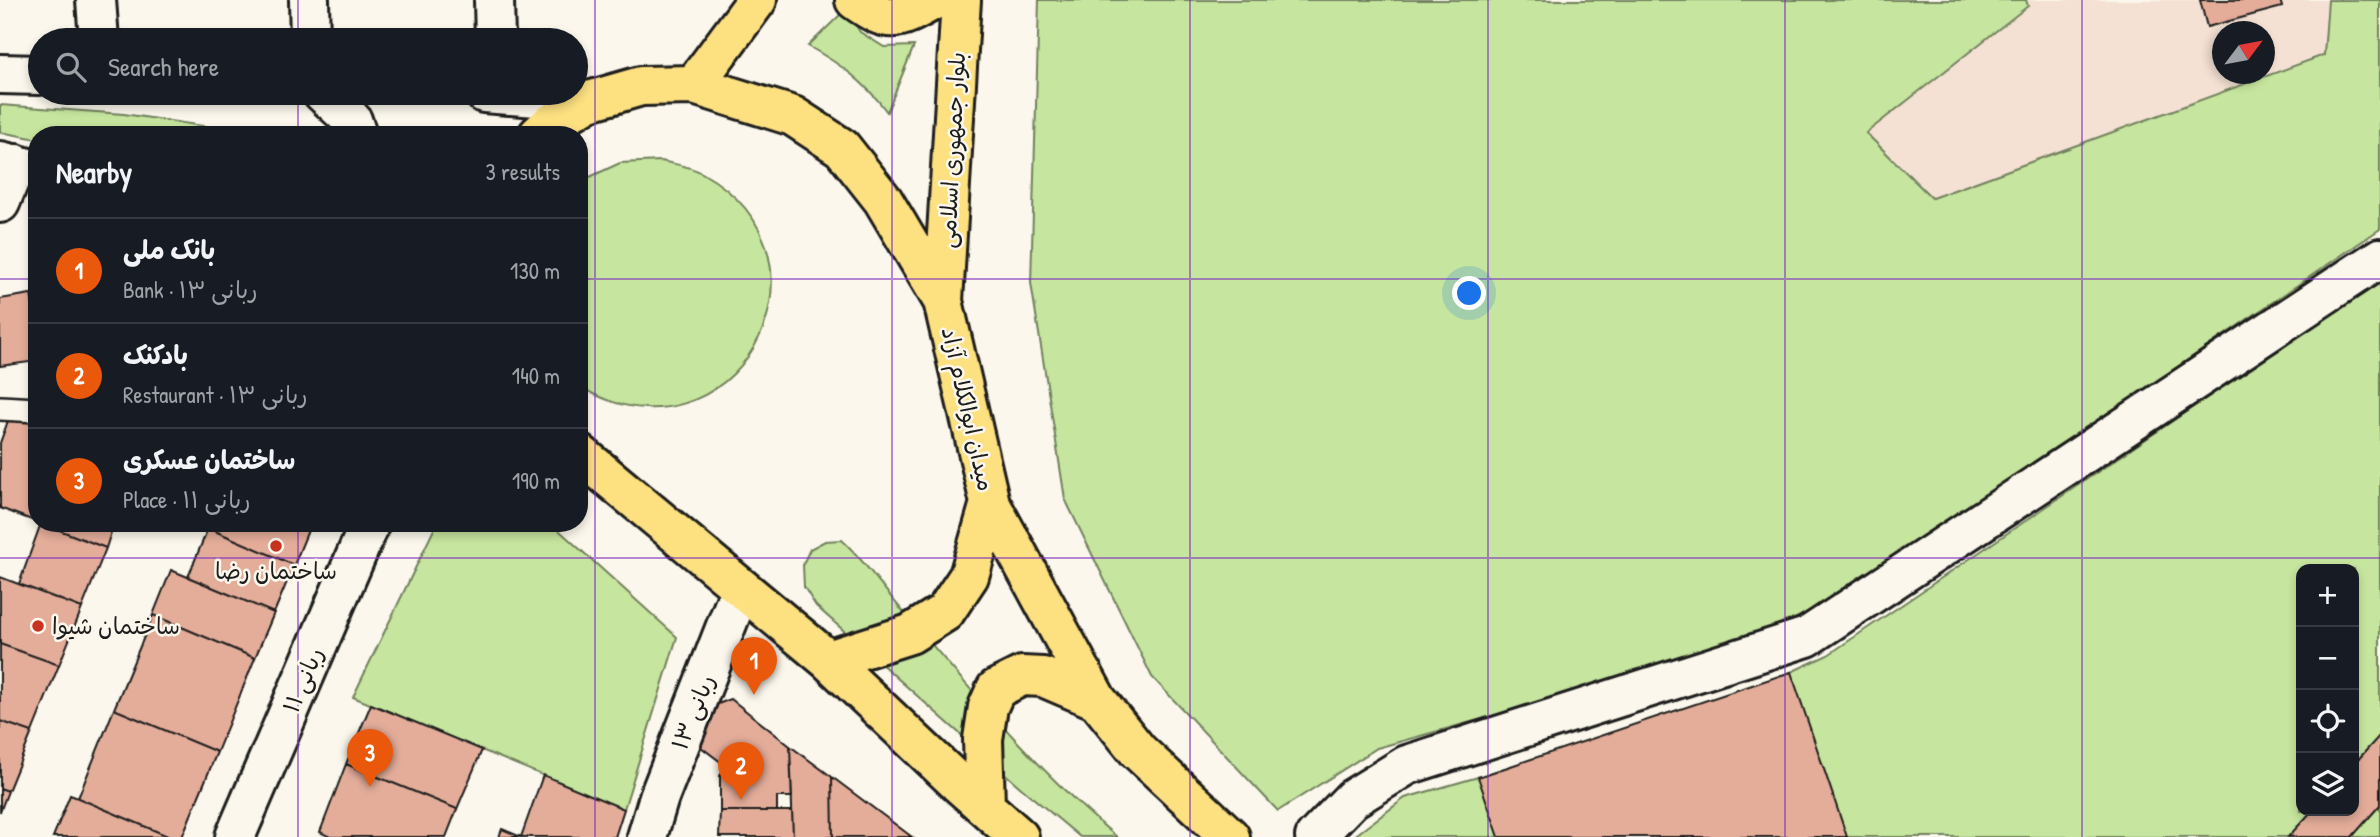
<!DOCTYPE html>
<html lang="en">
<head>
<meta charset="utf-8">
<style>
	:root { --surface:#171b24; --page:#20242c; --text:#f1f3f6; --muted:#9ea1a6; --line:#363941; --accent:#ea580c }
	body { margin:0; font-family:"Patrick Hand","Playpen Sans Arabic",sans-serif; background:var(--page); color:var(--text) }
	.controls { position:absolute; right:21px; bottom:21px; display:grid; overflow:hidden; border-radius:14px; box-shadow:0 4px 10px #0003 }
	.controls button { width:63px; height:63px; display:grid; place-items:center; padding:0; border:0; border-bottom:2px solid var(--line); background:var(--surface); color:var(--text); font:35px sans-serif }
	.compass { position:absolute; left:2212px; top:21px; width:63px; height:63px; border-radius:50%; background:var(--surface); box-shadow:0 4px 10px #0003; rotate:58deg }
	.you { position:absolute; left:1470px; top:294px; width:24px; height:24px; margin:-18px; border:5px solid #fff; border-radius:50%; background:#1a73e8; box-shadow:0 0 0 10px #1a73e833 }
	.badge { display:grid; place-items:center; width:46px; height:46px; border-radius:50%; background:var(--accent); color:#fff; font-size:23px; font-weight:700 }
	.pin { position:absolute; translate:-50% -58px; filter:drop-shadow(0 2px 4px #0008) }
	.pin::after { content:''; position:absolute; top:37px; width:24px; height:21px; background:inherit; clip-path:polygon(0 0,100% 0,50% 100%) }
	.list { margin:0; padding:0; list-style:none }
	h2 { display:flex; justify-content:space-between; align-items:center; height:91px; margin:0; padding:0 28px; font-size:30px }
	h2 small { font-size:23px; font-weight:400; color:var(--muted) }
	.list li { display:grid; grid-template-columns:46px 1fr auto; gap:21px; align-items:center; box-sizing:border-box; height:105px; padding:0 28px; border-top:2px solid var(--line) }
	.list b { display:block; font-size:26px; white-space:nowrap }
	.list p { margin:0; font-size:23px; white-space:nowrap; color:var(--muted) }
	.list em { font-size:23px; font-style:normal; color:var(--muted) }
	.icon { flex:none; width:38px; height:38px; fill:none; stroke:currentColor; stroke-width:2; stroke-linecap:round; stroke-linejoin:round }
	.map { position:relative; flex:none; width:2380px; height:837px; overflow:hidden }
	.search { position:absolute; background:var(--surface); box-shadow:0 4px 10px #0003; left:28px; top:28px; width:560px; height:77px; display:flex; align-items:center; gap:18px; box-sizing:border-box; padding:0 24px; border-radius:38px; color:var(--muted); font-size:26px }
	.panel { position:absolute; background:var(--surface); box-shadow:0 4px 10px #0003; left:28px; top:126px; width:560px; height:406px; border-radius:28px }
	.map>svg:first-child { display:block }
</style>
</head>
<body>
<div class="map">
<svg width="2380" height="837" viewBox="0 0 2380 837">
	<rect width="100%" height="100%" fill="#fbf7ec"/>
	<filter id="ink" filterUnits="userSpaceOnUse"><feTurbulence type="fractalNoise" baseFrequency=".0143" numOctaves="2"/><feDisplacementMap in="SourceGraphic" scale="14" xChannelSelector="R" yChannelSelector="G"/><feConvolveMatrix kernelMatrix="1 2 1 2 8 2 1 2 1" color-interpolation-filters="sRGB"/></filter>
	<g filter="url(#ink)">
		<path fill="#f4e1d3" fill-rule="evenodd" d="M2026,0H2328L2324,55L1932,199L1866,133L2028,7ZM2222,32H2264V74H2222Z"/>
		<path fill="#c6e59e" stroke="#71805d" stroke-width="2" fill-rule="evenodd" d="M1039,0H2026L2028,6L1866,133L1932,198L2324,55L2328,0H2380V229L1853,588L1741,647L1377,748L1278,811L1152,677L1065,499L1031,283Z
			M846,9L860,32L884,47L914,46L887,112C864,81 842,65 808,46Z
			M0,105L124,114L262,135H37V139L0,132Z
			M661,161C674,164 690,166 702,173C855,259 730,478 579,386V182L620,163Z
			M2380,280V837H1353L1405,798L1478,777L1791,672L1828,655ZM2301,569H2354V811H2301Z
			M437,523H551L677,637L624,809L353,697Z
			M842,540C867,563 885,592 908,617C972,691 1041,775 1117,837H1080L1020,787L816,606L804,587L803,564L810,549L825,541Z"/>
		<path fill="#e4ad9a" stroke="#1c1c1c" stroke-width="2" d="M2200,0H2280L2282,7L2207,27Z
			M37,293V331L31,294Z
			M31,294L37,331V361L0,366V299Z
			M9,418L37,420V522L0,508V443Z
			M41,523H114L106,548Z
			M41,523L106,548L82,608L19,584Z
			M196,523H311L294,565Z
			M208,528L294,565L274,613L188,577Z
			M171,570L274,613L255,658L153,615Z
			M0,577L82,608L59,665L0,644Z
			M153,615L255,658L217,752L114,709Z
			M0,644L59,665L32,732L0,721Z
			M1791,672L1847,837H1499L1478,777Z
			M731,699L790,746L792,797H777V811H720V776L726,766L701,747L710,707Z
			M371,704L482,750L457,809L346,764Z
			M114,709L217,752L182,837H170L78,798Z
			M0,721L32,732L8,791L0,788Z
			M2380,735V805L2352,837H2288L2312,811H2354V764Z
			M790,746L832,777L833,837H793Z
			M346,764L457,809L446,837H330L320,832Z
			M543,775L624,809L615,837H521Z
			M832,777L912,837H833Z
			M0,788L8,791L0,812Z
			M70,795L78,798L170,837H53Z
			M720,811H792L793,837H719Z
			M502,829L521,837H499Z"/>
		<g fill="none" stroke-linecap="round" stroke-linejoin="round">
			<defs>
				<path id="lane" d="M0,408L37,410"/>
				<path id="street" d="M96,0L99,40
					M309,0L310,40
					M494,0L495,40
					M0,203L16,164
					M235,837L370,523
					M647,837L659,797L741,588
					M1315,837L1352,799L1407,765L1807,637L2380,258"/>
				<path id="secondary" d="M0,74L40,75
					M323,93L352,120L357,135
					M484,93L589,101
					M0,161L37,170"/>
				<path id="primary" d="M855,0C891,26 898,20 934,0
					M694,85L757,0
					M538,135L550,124L589,101L641,86L694,85L793,116L842,148L883,200L943,301L990,503L969,576L945,612L910,634L828,660L579,453
					M943,301L961,0
					M990,503L1097,700L1138,751L1230,837
					M828,660L958,783L1019,837
					M985,805L983,739L988,707L996,689L1022,676L1043,677L1097,700"/>
			</defs>
			<use href="#lane" stroke="#1c1c1c" stroke-width="28"/>
			<use href="#street" stroke="#1c1c1c" stroke-width="44"/>
			<use href="#secondary" stroke="#1c1c1c" stroke-width="44"/>
			<use href="#primary" stroke="#1c1c1c" stroke-width="44"/>
			<use href="#lane" stroke="#fbf7ec" stroke-width="23"/>
			<use href="#street" stroke="#fbf7ec" stroke-width="38"/>
			<use href="#secondary" stroke="#fbf7ec" stroke-width="38"/>
			<use href="#primary" stroke="#fde080" stroke-width="38"/>
		</g>
	</g>
	<path fill="none" stroke="#7b2cbf" stroke-width="2" stroke-opacity="0.55" d="M298,0V40M595,0V837M892,0V837M1190,0V837M1488,0V837M1785,0V837M2082,0V837M298,93V135M0,279H37M579,279H2380M298,523V837M0,558H2380"/>
	<g fill="#c8321e" stroke="#fbf7ec" stroke-width="2.5">
		<circle cx="276" cy="546" r="7"/>
		<circle cx="38" cy="626" r="7"/>
	</g>
	<g text-anchor="middle" stroke-width="5" stroke-linejoin="round" paint-order="stroke">
		<g font-size="23" fill="#1c1c1c" stroke="#fbf7ec">
			<text transform="translate(952 150) rotate(-87)" y="8">بلوار جمهوری اسلامی</text>
			<text transform="translate(968 409) rotate(77)" y="8">میدان ابوالکلام آزاد</text>
			<text transform="translate(303 680) rotate(-67)" y="8">ربانی ۱۱</text>
			<text transform="translate(693 712) rotate(-68)" y="8">ربانی ۱۳</text>
		</g>
		<g font-size="23" fill="#1c1c1c" stroke="#fbf7ec">
			<text x="276" y="579">ساختمان رضا</text>
			<text x="52" y="634" text-anchor="start">ساختمان شیوا</text>
		</g>
	</g>
</svg>
<div class="controls">
<button>+</button>
<button>−</button>
<button><svg class="icon" aria-label="locate" viewBox="0 0 24 24"><circle cx="12" cy="12" r="6"/><path d="M12 2v4M12 18v4M2 12h4M18 12h4"/></svg></button>
<button><svg class="icon" aria-label="layers" viewBox="0 0 24 24"><path d="M12 4l9 5-9 5-9-5zM3 14l9 5 9-5"/></svg></button>
</div>
<svg class="compass" viewBox="-18 -18 36 36"><path d="M0-13l5 13h-10z" fill="#e53935"/><path d="M0 13l5-13h-10z" fill="#9ea1a6"/></svg>
<div class="you"></div>
<div class="pin badge" style="left:754px;top:695px">1</div>
<div class="pin badge" style="left:741px;top:800px">2</div>
<div class="pin badge" style="left:370px;top:787px">3</div>
<div class="search"><svg class="icon" aria-label="search" viewBox="0 0 24 24"><circle cx="10" cy="10" r="6"/><path d="M15 15l6 6"/></svg>Search here</div>
<section class="panel">
<h2>Nearby<small>3 results</small></h2>
<ul class="list">
<li><span class="badge">1</span><div><b>بانک ملی</b><p>Bank · ربانی ۱۳</p></div><em>130 m</em></li>
<li><span class="badge">2</span><div><b>بادکنک</b><p>Restaurant · ربانی ۱۳</p></div><em>140 m</em></li>
<li><span class="badge">3</span><div><b>ساختمان عسکری</b><p>Place · ربانی ۱۱</p></div><em>190 m</em></li>
</ul>
</section>
</div>
</body>
</html>
